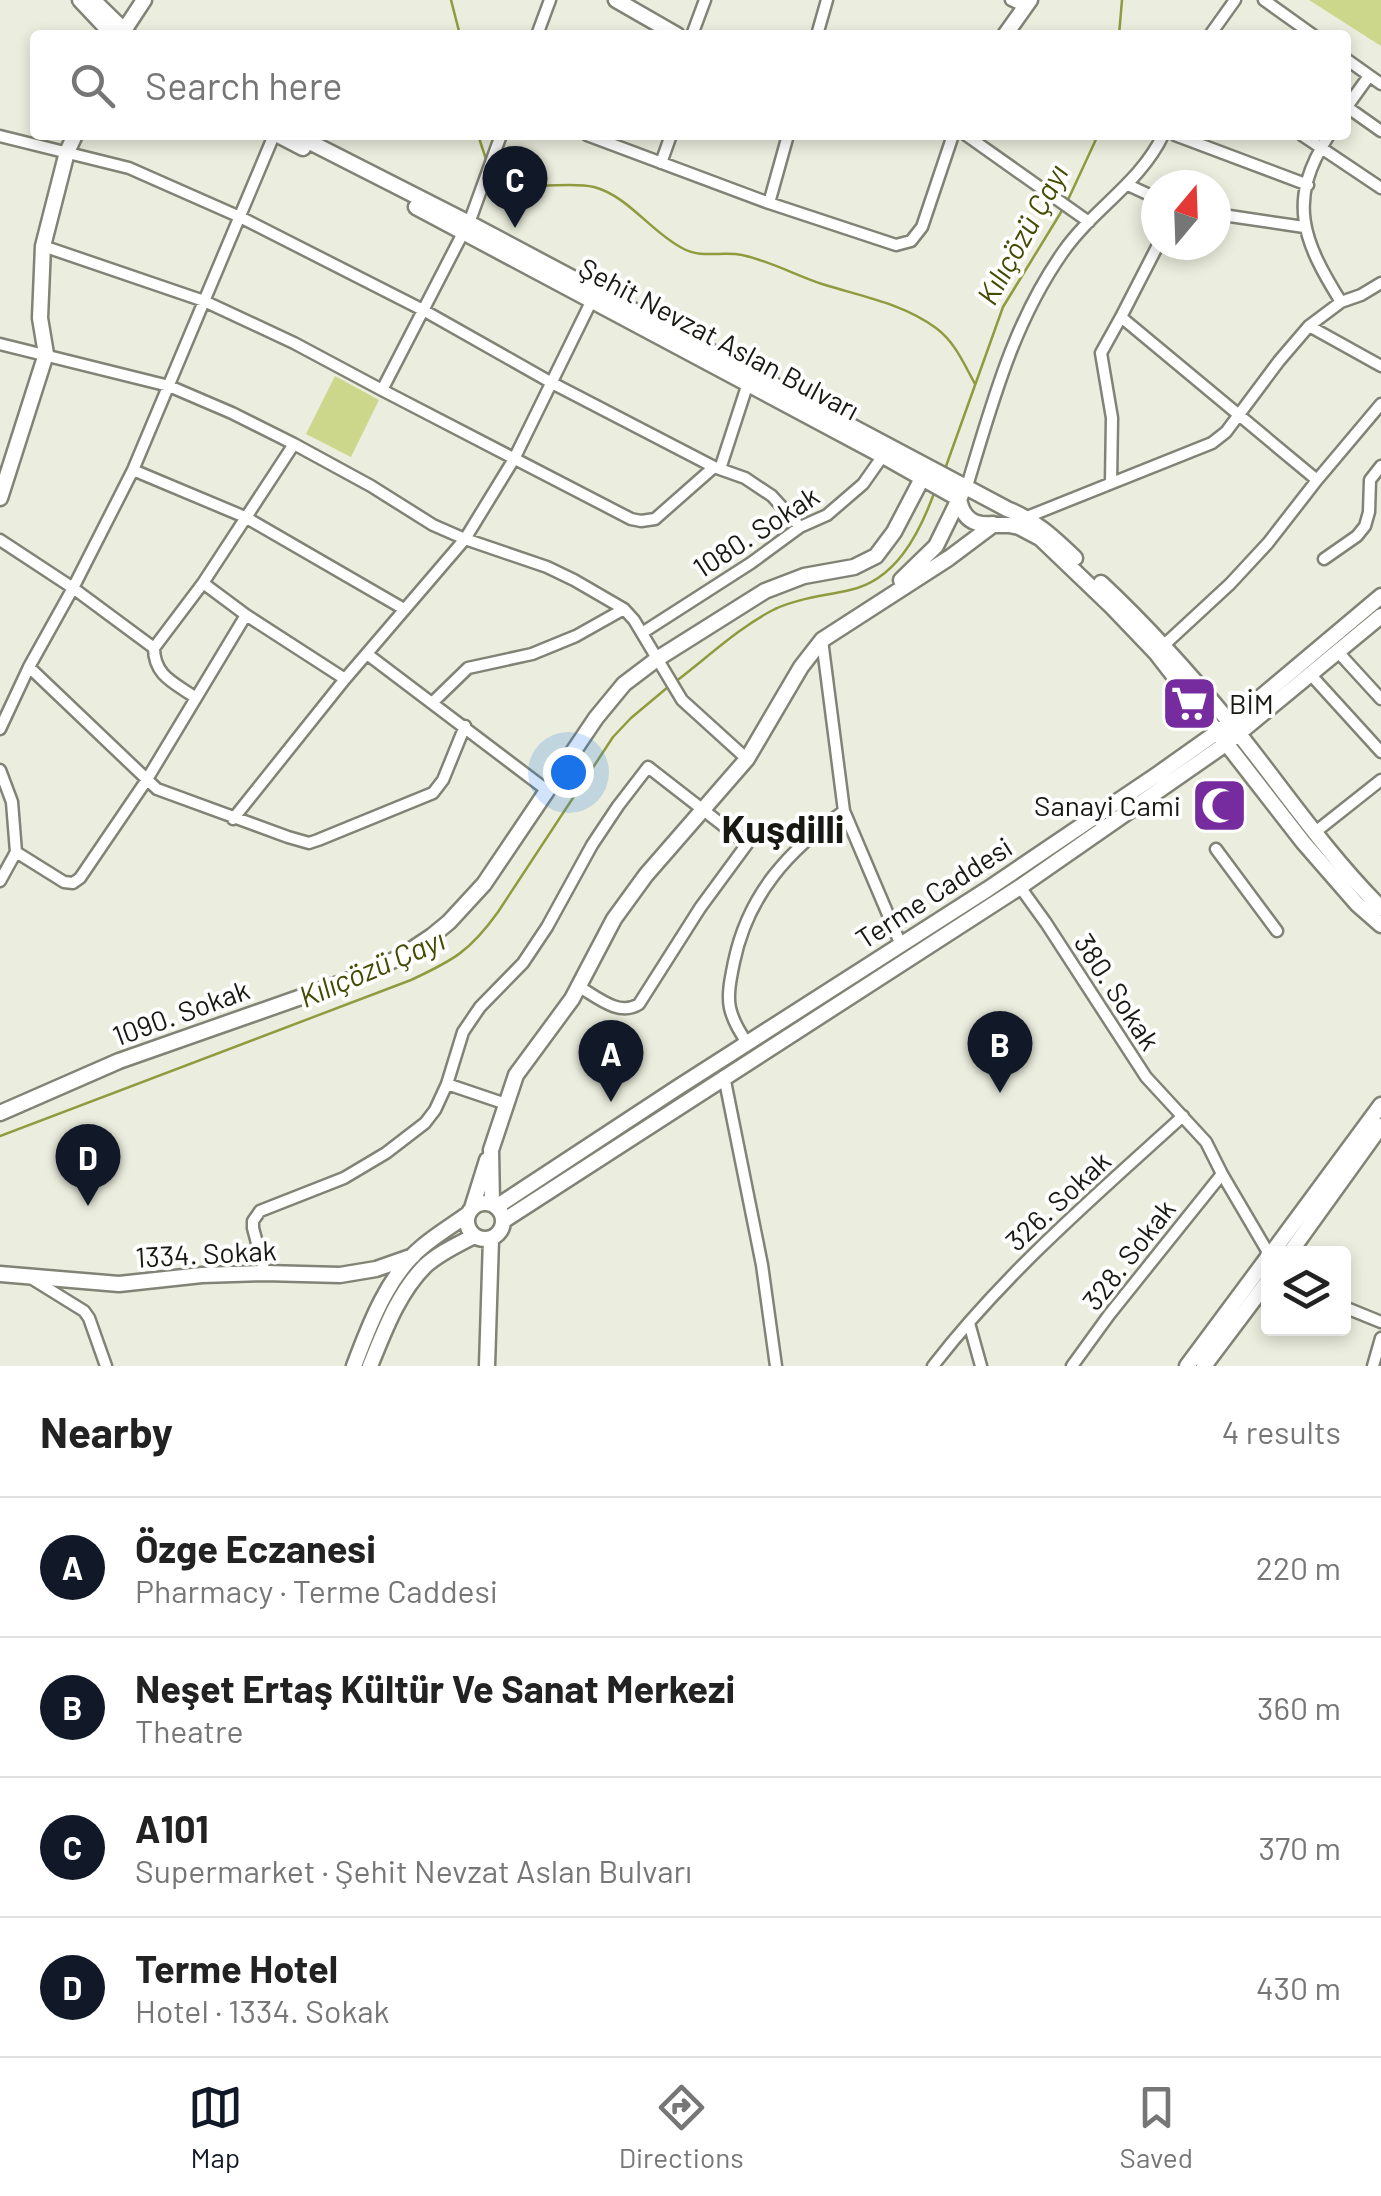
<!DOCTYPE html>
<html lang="en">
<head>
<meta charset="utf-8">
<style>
	:root { --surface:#fff; --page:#f2f2f2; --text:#222; --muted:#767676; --line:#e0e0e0; --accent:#111827 }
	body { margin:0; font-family:Barlow,sans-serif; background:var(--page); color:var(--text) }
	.controls { position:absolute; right:30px; bottom:30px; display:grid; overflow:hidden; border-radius:10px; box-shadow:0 5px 15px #0003 }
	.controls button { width:90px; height:90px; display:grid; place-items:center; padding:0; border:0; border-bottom:2px solid var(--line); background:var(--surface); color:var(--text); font:50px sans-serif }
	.compass { position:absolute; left:1141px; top:170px; width:90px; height:90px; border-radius:50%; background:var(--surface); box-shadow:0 5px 15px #0003; rotate:19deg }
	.you { position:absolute; left:568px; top:772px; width:35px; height:35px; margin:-25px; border:8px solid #fff; border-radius:50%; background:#1a73e8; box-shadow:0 0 0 15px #1a73e833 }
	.badge { display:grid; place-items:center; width:65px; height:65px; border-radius:50%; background:var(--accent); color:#fff; font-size:32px; font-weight:700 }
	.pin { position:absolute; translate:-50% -82px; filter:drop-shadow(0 2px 5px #0008) }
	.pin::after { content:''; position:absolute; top:52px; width:35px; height:30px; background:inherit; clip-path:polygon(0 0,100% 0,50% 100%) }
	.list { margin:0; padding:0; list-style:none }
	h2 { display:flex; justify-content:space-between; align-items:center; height:130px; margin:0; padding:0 40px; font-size:42px }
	h2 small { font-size:32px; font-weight:400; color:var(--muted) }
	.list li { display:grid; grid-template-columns:65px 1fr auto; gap:30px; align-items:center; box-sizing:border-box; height:140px; padding:0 40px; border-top:2px solid var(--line) }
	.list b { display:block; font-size:38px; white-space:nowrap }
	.list p { margin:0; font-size:32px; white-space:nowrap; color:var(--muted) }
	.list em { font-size:32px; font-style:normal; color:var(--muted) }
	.icon { flex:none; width:55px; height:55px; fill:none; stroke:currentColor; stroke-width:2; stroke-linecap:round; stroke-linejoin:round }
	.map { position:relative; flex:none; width:1381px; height:1366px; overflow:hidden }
	.search { position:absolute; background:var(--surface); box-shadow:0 5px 15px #0003; left:30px; right:30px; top:30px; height:110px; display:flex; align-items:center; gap:25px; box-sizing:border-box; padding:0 35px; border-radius:10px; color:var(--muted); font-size:38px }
	.sheet { height:690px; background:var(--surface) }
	nav { display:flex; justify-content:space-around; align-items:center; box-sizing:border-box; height:140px; border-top:2px solid var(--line); background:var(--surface); font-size:28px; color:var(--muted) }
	nav a { display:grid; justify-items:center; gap:5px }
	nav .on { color:var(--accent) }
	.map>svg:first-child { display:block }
</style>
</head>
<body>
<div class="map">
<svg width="1381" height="1366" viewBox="0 0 1381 1366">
	<rect width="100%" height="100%" fill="#ebeede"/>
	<path fill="#cdd78b" d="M1309,0H1381V46Z
		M335,376L379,400L351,457L306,434Z"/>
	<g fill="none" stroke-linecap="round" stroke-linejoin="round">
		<path stroke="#909a3e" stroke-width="2.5" d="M451,0L460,35
			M1119,35L1122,0
			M478,135L487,162
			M491,169C518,198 560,179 594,187C628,196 651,232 682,248C701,259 722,251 742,255C770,261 795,275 822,284C860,296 902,303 936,328C955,342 964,364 975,384
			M1067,202L1098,135
			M945,469L1003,307L1063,209
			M675,682C707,658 739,627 775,609C799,598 824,596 850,590C895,580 918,536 933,496
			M0,1136L411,980C454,960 470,951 498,912L613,737L631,718L668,687"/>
		<defs>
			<path id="street" d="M1011,0L1026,7
				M1264,0L1313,35
				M537,35L550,0
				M692,35L705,0
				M817,35L827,0
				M1210,35L1235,0
				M1346,59L1381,84
				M1347,107L1381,131
				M1346,108L1369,76
				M587,135L769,203L896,245L911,241L922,227L953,135
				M966,135L1089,222
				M1175,135L1308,185
				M1302,135L1381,188
				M1329,135C1286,201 1303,241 1341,302
				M0,136L129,168L240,217L423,310L552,383L714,467L745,478L772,496L800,527
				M661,163L671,135
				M1128,185L1156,198
				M769,203L788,135
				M1216,214L1304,227
				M469,223L501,135
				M1158,245L1121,317L1317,480
				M43,246L204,301L294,343L382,390L631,519L641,521L655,519L714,467
				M1309,326L1381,366
				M0,344L169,386L232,413L294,444L371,486L433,525L465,539L547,567L574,580L624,609L634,620L682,700L747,759
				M382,390L464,231
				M720,469L748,383
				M133,470L245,517L404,609
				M1111,483L1112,418L1101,353L1121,317
				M967,486C992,404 1013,323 1063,252C1093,209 1140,183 1163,135
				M1027,517L1212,443L1226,432L1279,361L1309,326L1341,302L1361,295L1381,283
				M0,540L73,588L154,648C154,676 175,683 196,698
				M1324,559L1357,536L1365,526L1369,512L1370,480L1381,466
				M203,583L246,615L345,679
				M642,633L751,563L800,527L827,515L863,484L887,450
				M822,640L844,811L901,945
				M1163,646L1230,584L1268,543L1317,480L1381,404
				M154,648L203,583L294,444
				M1338,652L1381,699
				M367,654L548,791
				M29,667L157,789L288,837L309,843L318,840L433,793L443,780L465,726
				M1311,675L1381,752
				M433,702L468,668L532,654L576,636L624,609
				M0,729L29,667L73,588L133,470L274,135
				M0,770L12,802L16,852L64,882L73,883L80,878L146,781L246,615
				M233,819L345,679L465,539L514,459L592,300
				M1314,833L1381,780
				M1216,849L1277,931
				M0,881L16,852
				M1020,887L1046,923L1146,1077L1206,1142L1222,1174L1269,1254
				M747,1043C740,1032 733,1021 730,1008C727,994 731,977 734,962C748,894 789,850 844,811
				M724,1076L762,1265L776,1366
				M447,1084L463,1032L480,1007L523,963L547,927L592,845L618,806L648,767L747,844L700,908L639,1004C619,1017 597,997 578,986
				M265,1273L253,1228V1221L260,1211L344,1178L386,1153L425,1123L435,1110L447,1084L506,1104
				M34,1280L84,1311L89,1318L106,1366
				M1344,1307L1381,1322
				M969,1323L981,1366
				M933,1366C1005,1273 1096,1195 1183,1116
				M1072,1366L1109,1315L1222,1174
				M1373,1366L1381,1338"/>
			<path id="secondary" d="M80,0L113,35
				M93,0L129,35
				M616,0L677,35
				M121,35L144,0
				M1005,35L1030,0
				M278,135L303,148
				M296,135L469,223L1007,509C1035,520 1053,537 1075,558
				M416,207L883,456L959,499L936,546L901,580
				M961,495L959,499C963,519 974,526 993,524
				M0,498L46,354L40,318L43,246L67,152L75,135
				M1101,583C1148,627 1191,675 1231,724C1281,786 1325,852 1381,908
				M0,1113L119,1061L361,976L402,956L432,936L449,922L484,884L596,718L624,684L657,659L765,591L804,576L854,567L876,556L894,532L928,467
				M467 1221a18 18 0 1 1 36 0a18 18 0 1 1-36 0Z
				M492,1204L491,1150L516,1075L572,999L614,919L646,875L747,759L801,667L822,640L949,558L993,525H1009L1019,527L1040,538L1112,607L1156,653L1303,842L1357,904L1381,925
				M496,1207L677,1088L988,889L1158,774L1230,723L1381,596
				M472,1208L487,1160
				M503,1221L1020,887L1227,743L1381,616
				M1271,1254L1381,1105
				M1289,1254L1381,1126
				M0,1274L119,1284L202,1275L265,1273L340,1275L376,1269L413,1256
				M354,1366C369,1326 388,1275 422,1247C436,1235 453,1225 468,1214
				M370,1366C384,1332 398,1293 425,1266C439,1253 457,1245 474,1236
				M487,1366L491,1239
				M1187,1366L1268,1257
				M1204,1366L1268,1281"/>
		</defs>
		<use href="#street" stroke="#808375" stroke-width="15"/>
		<use href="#secondary" stroke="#808375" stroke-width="19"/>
		<use href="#street" stroke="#fff" stroke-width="10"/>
		<use href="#secondary" stroke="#fff" stroke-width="14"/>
	</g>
	<defs>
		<symbol id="supermarket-square" viewBox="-11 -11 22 22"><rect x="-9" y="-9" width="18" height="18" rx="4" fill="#762c9e" stroke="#fff"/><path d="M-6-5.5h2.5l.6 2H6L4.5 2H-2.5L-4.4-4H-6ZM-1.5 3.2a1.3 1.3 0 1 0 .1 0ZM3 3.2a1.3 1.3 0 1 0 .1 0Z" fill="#fff"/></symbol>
		<symbol id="mosque-square" viewBox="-11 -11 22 22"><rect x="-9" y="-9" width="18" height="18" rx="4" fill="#762c9e" stroke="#fff"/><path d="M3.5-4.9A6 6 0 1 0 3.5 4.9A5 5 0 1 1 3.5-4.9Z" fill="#fff"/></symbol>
	</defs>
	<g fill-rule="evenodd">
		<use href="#supermarket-square" x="1158" y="672" width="63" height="63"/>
		<use href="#mosque-square" x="1188" y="774" width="63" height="63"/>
	</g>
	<g text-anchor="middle" stroke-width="8" stroke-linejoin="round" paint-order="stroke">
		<g font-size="28" fill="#181913" stroke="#fff">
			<text transform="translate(719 339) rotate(28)" y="10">Şehit Nevzat Aslan Bulvarı</text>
			<text transform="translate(756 532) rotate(-33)" y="10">1080. Sokak</text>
			<text transform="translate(934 893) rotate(-33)" y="10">Terme Caddesi</text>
			<text transform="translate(1117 992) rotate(57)" y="10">380. Sokak</text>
			<text transform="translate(181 1013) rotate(-20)" y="10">1090. Sokak</text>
			<text transform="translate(1058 1201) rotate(-43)" y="10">326. Sokak</text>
			<text transform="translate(206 1254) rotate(-3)" y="10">1334. Sokak</text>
			<text transform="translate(1129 1255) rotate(-52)" y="10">328. Sokak</text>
		</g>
		<g font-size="28" fill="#181913" stroke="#fff" text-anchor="start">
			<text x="1229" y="714">BİM</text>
			<text x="1181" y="816" text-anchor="end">Sanayi Cami</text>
		</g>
		<g font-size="30" font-style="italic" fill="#454b02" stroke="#fff">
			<text transform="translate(1023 235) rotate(-61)" y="10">Kılıçözü Çayı</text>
			<text transform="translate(372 969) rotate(-23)" y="10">Kılıçözü Çayı</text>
		</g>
		<g font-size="38" font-weight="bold" fill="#181913" stroke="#fff">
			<text x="783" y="843">Kuşdilli</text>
		</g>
	</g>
</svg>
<div class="controls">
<button><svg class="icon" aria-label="layers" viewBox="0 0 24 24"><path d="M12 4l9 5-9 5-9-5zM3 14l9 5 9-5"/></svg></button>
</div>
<svg class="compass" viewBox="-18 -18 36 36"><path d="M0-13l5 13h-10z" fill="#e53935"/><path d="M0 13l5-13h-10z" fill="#767676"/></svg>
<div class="you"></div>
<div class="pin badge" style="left:611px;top:1102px">A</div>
<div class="pin badge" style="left:1000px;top:1093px">B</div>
<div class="pin badge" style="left:515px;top:228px">C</div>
<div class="pin badge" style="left:88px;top:1206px">D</div>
<div class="search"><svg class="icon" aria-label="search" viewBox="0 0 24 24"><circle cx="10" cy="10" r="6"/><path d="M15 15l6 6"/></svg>Search here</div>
</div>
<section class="sheet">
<h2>Nearby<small>4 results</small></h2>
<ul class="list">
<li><span class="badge">A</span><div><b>Özge Eczanesi</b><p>Pharmacy · Terme Caddesi</p></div><em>220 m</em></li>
<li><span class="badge">B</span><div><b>Neşet Ertaş Kültür Ve Sanat Merkezi</b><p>Theatre</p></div><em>360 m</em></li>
<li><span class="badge">C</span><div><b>A101</b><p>Supermarket · Şehit Nevzat Aslan Bulvarı</p></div><em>370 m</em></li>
<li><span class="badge">D</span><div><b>Terme Hotel</b><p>Hotel · 1334. Sokak</p></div><em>430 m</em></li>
</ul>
</section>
<nav>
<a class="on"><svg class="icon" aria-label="map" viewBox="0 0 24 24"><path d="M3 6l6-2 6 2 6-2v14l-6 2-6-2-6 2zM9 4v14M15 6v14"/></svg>Map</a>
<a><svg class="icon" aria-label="directions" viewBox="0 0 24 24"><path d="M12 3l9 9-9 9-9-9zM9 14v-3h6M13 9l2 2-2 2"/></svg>Directions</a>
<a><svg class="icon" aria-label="saved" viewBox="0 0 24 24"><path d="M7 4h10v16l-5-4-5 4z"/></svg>Saved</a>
</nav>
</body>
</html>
